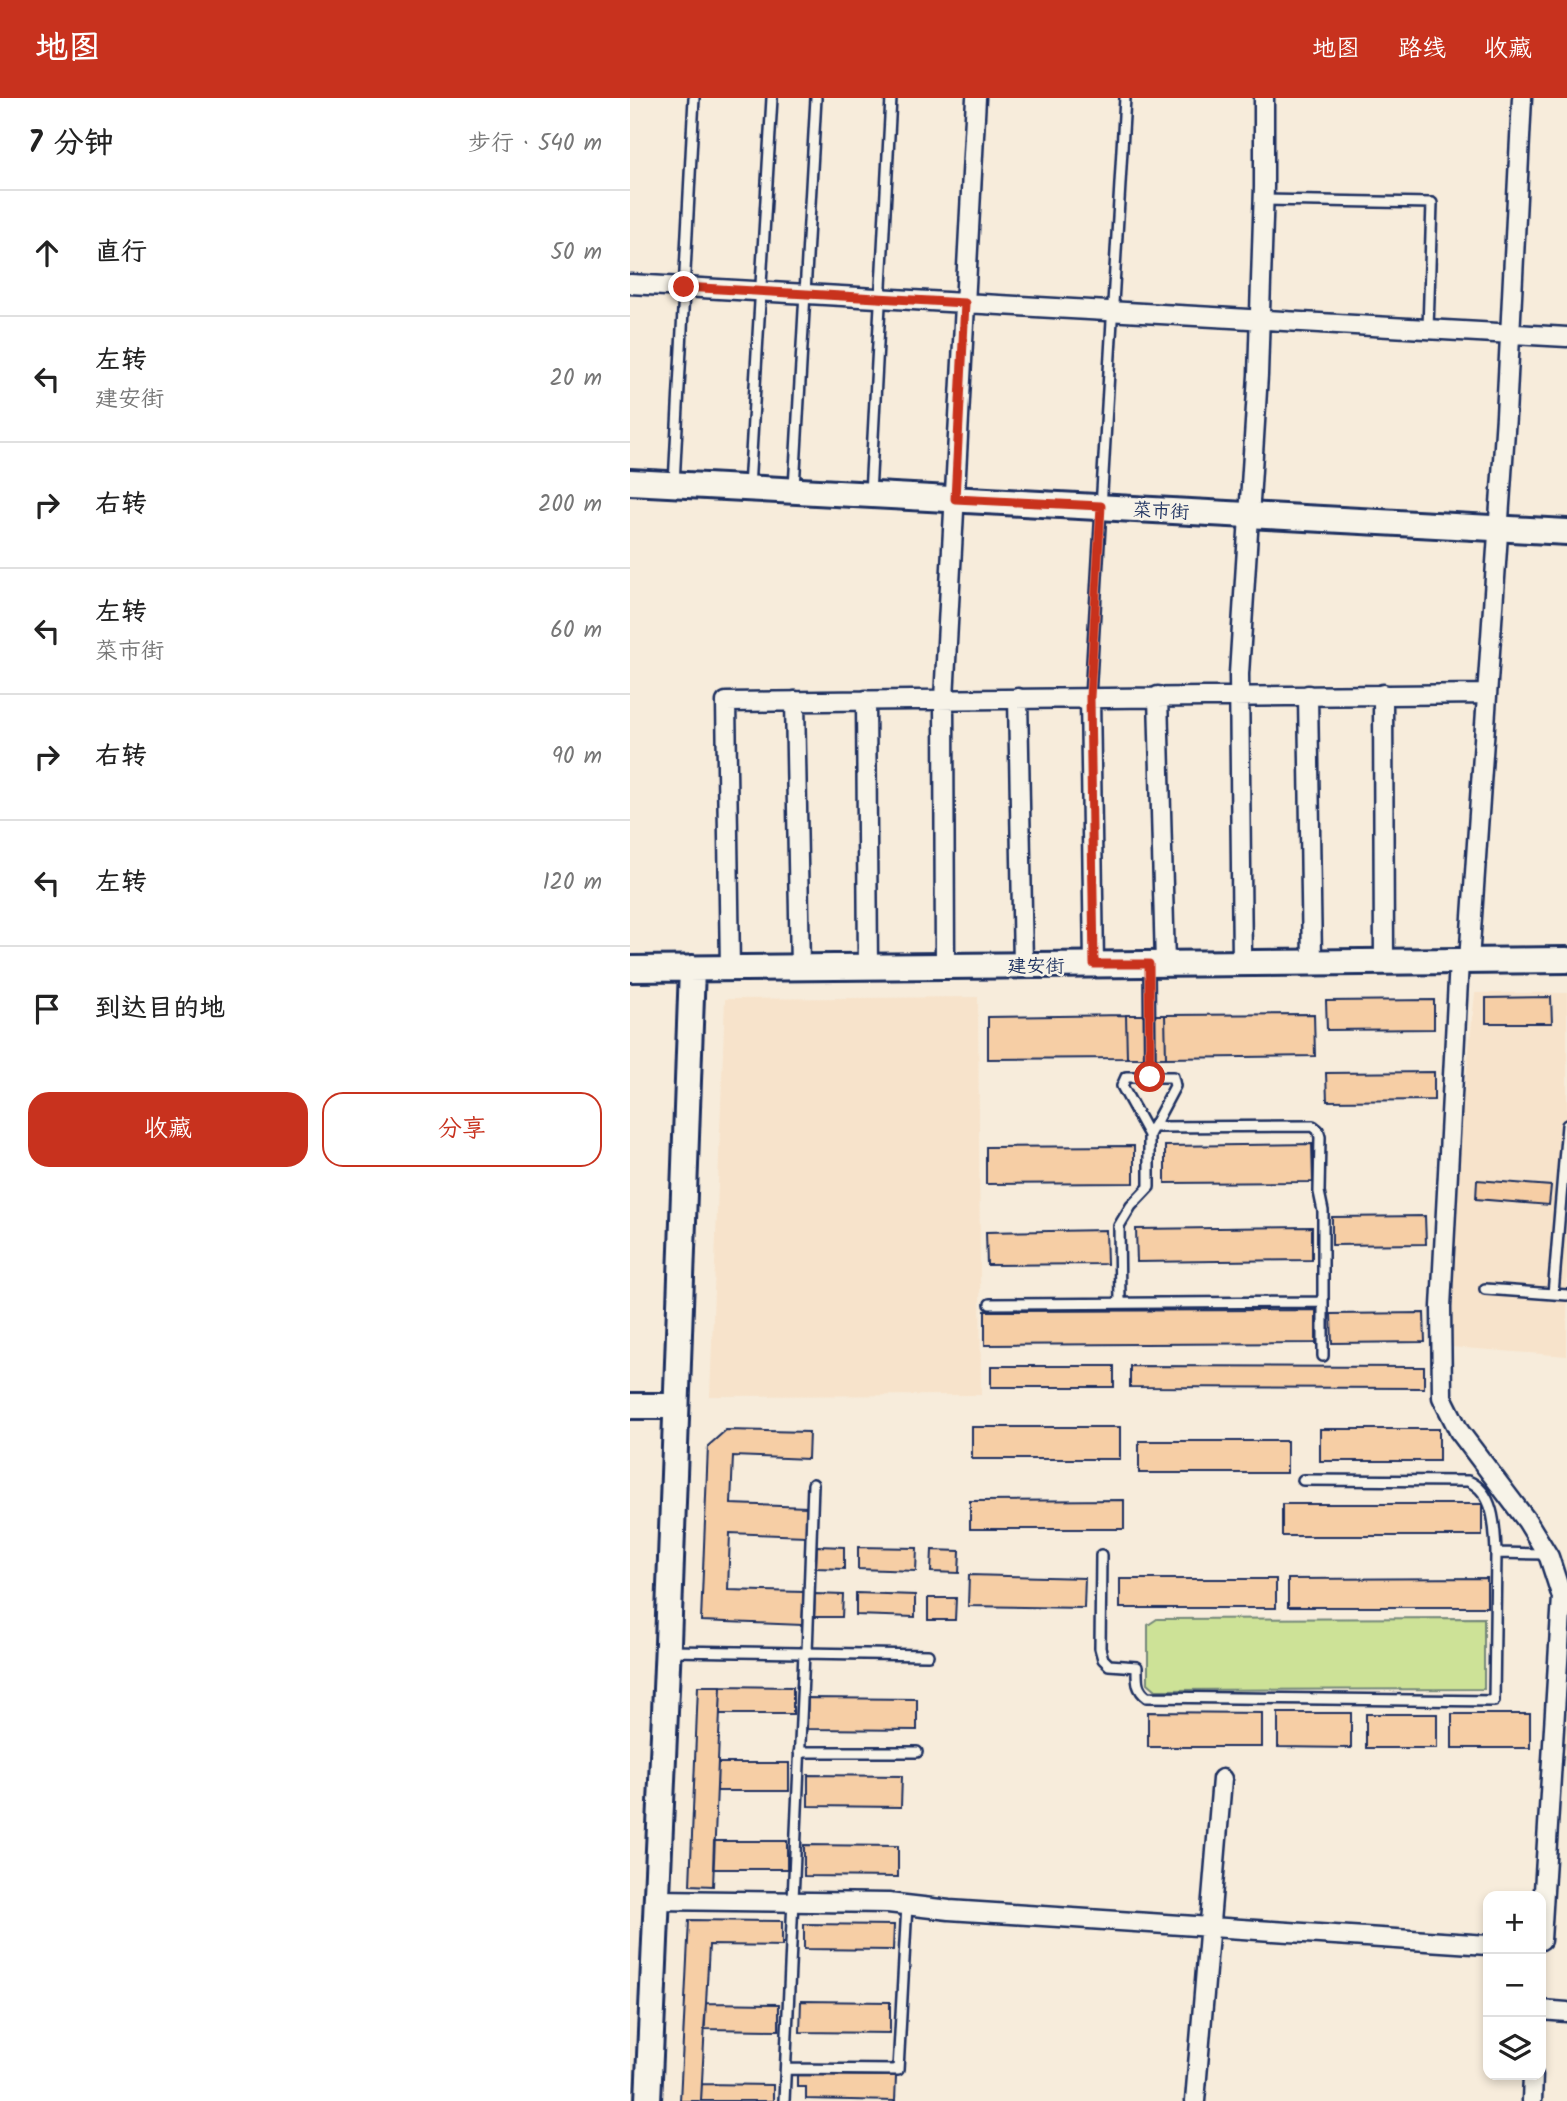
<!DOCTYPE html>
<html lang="zh">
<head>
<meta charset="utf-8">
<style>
	:root { --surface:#fff; --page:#f2f2f2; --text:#222; --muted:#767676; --line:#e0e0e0; --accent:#c8321e }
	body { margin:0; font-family:Kalam,"LXGW WenKai TC",sans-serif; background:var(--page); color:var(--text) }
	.controls { position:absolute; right:21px; bottom:21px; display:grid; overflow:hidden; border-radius:14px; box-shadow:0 4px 10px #0003 }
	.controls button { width:63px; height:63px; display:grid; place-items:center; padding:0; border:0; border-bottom:2px solid var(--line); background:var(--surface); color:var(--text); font:35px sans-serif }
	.stop { position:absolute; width:21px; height:21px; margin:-16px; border:5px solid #c8321e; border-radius:50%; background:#fff }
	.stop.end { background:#c8321e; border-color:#fff; box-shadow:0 2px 7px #0008 }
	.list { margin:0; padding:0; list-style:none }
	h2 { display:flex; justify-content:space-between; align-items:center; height:91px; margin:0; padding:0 28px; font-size:30px }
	h2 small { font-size:23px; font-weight:400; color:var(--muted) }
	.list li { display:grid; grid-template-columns:46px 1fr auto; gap:21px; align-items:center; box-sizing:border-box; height:126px; padding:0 28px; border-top:2px solid var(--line) }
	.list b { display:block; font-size:26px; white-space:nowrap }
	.list p { margin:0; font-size:23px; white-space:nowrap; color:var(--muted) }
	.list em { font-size:23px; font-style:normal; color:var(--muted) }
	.actions { display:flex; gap:14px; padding:21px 28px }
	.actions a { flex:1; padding:16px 0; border:2px solid var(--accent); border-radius:21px; text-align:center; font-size:24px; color:var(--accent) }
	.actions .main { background:var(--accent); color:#fff }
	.icon { flex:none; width:38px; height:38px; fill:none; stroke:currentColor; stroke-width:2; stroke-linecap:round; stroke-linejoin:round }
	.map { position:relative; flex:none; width:937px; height:2003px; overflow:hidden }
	header { display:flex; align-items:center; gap:42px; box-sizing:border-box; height:98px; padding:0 35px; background:var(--accent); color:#fff }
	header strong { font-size:33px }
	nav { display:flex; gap:38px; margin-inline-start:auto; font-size:24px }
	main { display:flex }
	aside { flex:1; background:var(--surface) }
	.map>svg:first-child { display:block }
</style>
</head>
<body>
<header>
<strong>地图</strong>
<nav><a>地图</a><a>路线</a><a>收藏</a></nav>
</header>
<main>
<aside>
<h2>7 分钟<small>步行 · 540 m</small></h2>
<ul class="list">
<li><svg class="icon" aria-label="ahead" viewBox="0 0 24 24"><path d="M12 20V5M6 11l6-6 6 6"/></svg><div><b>直行</b></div><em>50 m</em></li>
<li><svg class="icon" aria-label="left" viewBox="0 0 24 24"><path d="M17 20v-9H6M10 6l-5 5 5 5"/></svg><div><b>左转</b><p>建安街</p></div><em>20 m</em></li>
<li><svg class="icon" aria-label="right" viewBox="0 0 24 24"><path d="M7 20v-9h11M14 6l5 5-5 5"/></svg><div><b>右转</b></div><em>200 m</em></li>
<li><svg class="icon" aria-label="left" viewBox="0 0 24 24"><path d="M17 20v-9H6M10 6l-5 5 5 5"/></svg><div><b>左转</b><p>菜市街</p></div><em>60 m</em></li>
<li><svg class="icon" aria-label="right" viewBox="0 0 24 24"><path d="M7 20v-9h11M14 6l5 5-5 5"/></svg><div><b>右转</b></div><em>90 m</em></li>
<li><svg class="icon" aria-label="left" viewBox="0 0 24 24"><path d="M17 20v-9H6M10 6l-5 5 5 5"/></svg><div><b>左转</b></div><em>120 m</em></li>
<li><svg class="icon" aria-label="arrive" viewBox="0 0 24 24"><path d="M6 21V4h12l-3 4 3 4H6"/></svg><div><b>到达目的地</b></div></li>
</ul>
<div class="actions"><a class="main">收藏</a><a>分享</a></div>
</aside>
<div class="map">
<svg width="937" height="2003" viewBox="0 0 937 2003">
	<rect width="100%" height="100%" fill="#f7ecdb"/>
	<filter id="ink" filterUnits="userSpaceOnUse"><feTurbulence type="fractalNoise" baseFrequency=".0143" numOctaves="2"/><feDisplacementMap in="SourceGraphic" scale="14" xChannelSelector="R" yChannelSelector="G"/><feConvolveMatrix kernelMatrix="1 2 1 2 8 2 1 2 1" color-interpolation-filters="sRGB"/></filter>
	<g filter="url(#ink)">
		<path fill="#f7e3cb" d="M845,895H937V1258L821,1249L817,1236L830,1036Z
			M348,899L351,1297L80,1298L95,901Z
			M937,1581V1660H932Z"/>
		<path fill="#cde297" stroke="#74887a" stroke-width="2" d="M854,1520V1591L526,1592L518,1585V1527L527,1521Z"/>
		<path fill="#f6cea5" stroke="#1b2f5e" stroke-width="2" d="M921,899L922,925H856V900Z
			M804,902V931L697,932L696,903Z
			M684,916L685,958L536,960L535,917Z
			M496,917L497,960L358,961V919Z
			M496,917H535L536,960H497Z
			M804,974V1002L697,1003L696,975Z
			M682,1046L683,1084L535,1085V1048Z
			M504,1048V1085L356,1086V1049Z
			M847,1082L921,1088L919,1107L846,1101Z
			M795,1118L796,1146L702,1147V1119Z
			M682,1129V1162L507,1164L506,1131Z
			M476,1132L477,1166L357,1167L356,1134Z
			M686,1212V1245L355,1247V1213Z
			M794,1215L795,1244L702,1245L701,1216Z
			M361,1268H484V1289H361Z
			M500,1268L794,1269V1290L500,1289Z
			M342,1329H490V1361H342Z
			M690,1331H809V1363H690Z
			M96,1332L179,1334L178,1361L103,1358L101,1406L177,1409L176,1438L100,1435L98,1492L174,1494L172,1527L71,1523L78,1348Z
			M509,1343H657V1375H509Z
			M494,1402V1431H340V1403Z
			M652,1406H852V1438H652Z
			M187,1448L214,1449V1471L186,1470Z
			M228,1449L287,1450L286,1473L228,1471Z
			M302,1452L330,1453L329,1475L301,1474Z
			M339,1477L455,1480L454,1510L338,1508Z
			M857,1480V1509H658V1481Z
			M490,1481H646V1510H490Z
			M226,1495L285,1497V1519L226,1517Z
			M185,1496L213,1497L212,1519H184Z
			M298,1500H326L325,1522H298Z
			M68,1588H91L83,1788L60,1787Z
			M91,1588L163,1589V1616H90Z
			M178,1600L287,1601V1632L177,1631Z
			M518,1614L632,1615V1649H518Z
			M648,1615H721V1650L648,1649Z
			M736,1616H807V1650H736Z
			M822,1616H900V1650H822Z
			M88,1665H159V1693H87Z
			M178,1677L272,1678L271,1709L178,1708Z
			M84,1743H157V1771H83Z
			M174,1747L268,1748V1779L174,1778Z
			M59,1822L152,1823V1848L79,1847L71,2003H50Z
			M174,1826L264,1827L263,1852L174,1851Z
			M171,1903L260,1904V1935L170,1934Z
			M76,1905L149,1906V1932L74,1931Z
			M167,1977L266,1978L265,2003L176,2001V1989H167Z
			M72,1986L143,1987V2003H71Z"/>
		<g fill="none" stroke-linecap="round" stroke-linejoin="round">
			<defs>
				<path id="lane" d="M634,102L802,105L798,231
					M44,386L64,0
					M119,390L142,0
					M164,390L186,0
					M240,396L261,0
					M460,599L495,0
					M519,869L520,979
					M523,1029L683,1028L688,1032L690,1039L689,1094L693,1113V1258
					M855,1191L937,1197
					M923,1196L937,1027
					M490,1205L489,1128L501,1108L519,1089V1037L545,988L543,979H496L492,988L519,1037
					M360,1206L693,1204
					M673,1382L838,1383C865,1394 865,1431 866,1455
					M471,1457L470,1550L473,1561L479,1567L507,1569C507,1582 506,1591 517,1599L864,1603L866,1455L916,1456
					M39,1553L298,1557
					M177,1555L183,1386
					M169,1654H287
					M156,1971L268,1972L277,1807
					M154,2003L174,1555"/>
				<path id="street" d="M0,186L937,239
					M753,596L754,864
					M678,597L682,864
					M528,598L535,866
					M460,599L464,866
					M388,600L393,867
					M236,602L238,868
					M165,603L170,869
					M829,863L811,1209L812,1299L829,1333L897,1423L919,1459L932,1499L911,1842
					M839,863L876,318L892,0
					M612,865L609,576L628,277L634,89V0
					M315,868L314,601L346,0
					M100,870L96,604L857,596
					M27,1802L258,1805L319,1812L858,1847
					M911,1912L937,1914
					M565,2003L592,1681
					M902,2003L903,1977"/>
				<path id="secondary" d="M0,384L937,434
					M0,871L937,862
					M0,1308H46
					M18,2003L38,1545L62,870"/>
			</defs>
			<use href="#lane" stroke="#1b2f5e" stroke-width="14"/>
			<use href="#street" stroke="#1b2f5e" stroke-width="23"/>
			<use href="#secondary" stroke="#1b2f5e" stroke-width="30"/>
			<use href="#lane" stroke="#f7f3e8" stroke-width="9"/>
			<use href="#street" stroke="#f7f3e8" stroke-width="18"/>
			<use href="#secondary" stroke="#f7f3e8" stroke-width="24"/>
		</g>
	</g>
	<g fill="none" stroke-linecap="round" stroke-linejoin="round" filter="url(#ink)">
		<path stroke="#c8321e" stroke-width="9" d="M54,189L335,205L325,401L471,408L460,599L464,866H519L520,979"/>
	</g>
	<g text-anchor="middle" stroke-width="5" stroke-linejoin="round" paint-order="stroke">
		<g font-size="19" fill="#1b2f5e" stroke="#f7f3e8">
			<text transform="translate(531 412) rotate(3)" y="7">菜市街</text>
			<text x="406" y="874">建安街</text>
		</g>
	</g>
</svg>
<div class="controls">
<button>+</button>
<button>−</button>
<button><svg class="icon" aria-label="layers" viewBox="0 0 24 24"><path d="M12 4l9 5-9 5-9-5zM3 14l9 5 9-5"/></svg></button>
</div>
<div class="stop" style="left:520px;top:979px"></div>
<div class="stop end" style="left:54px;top:189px"></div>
</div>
</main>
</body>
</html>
